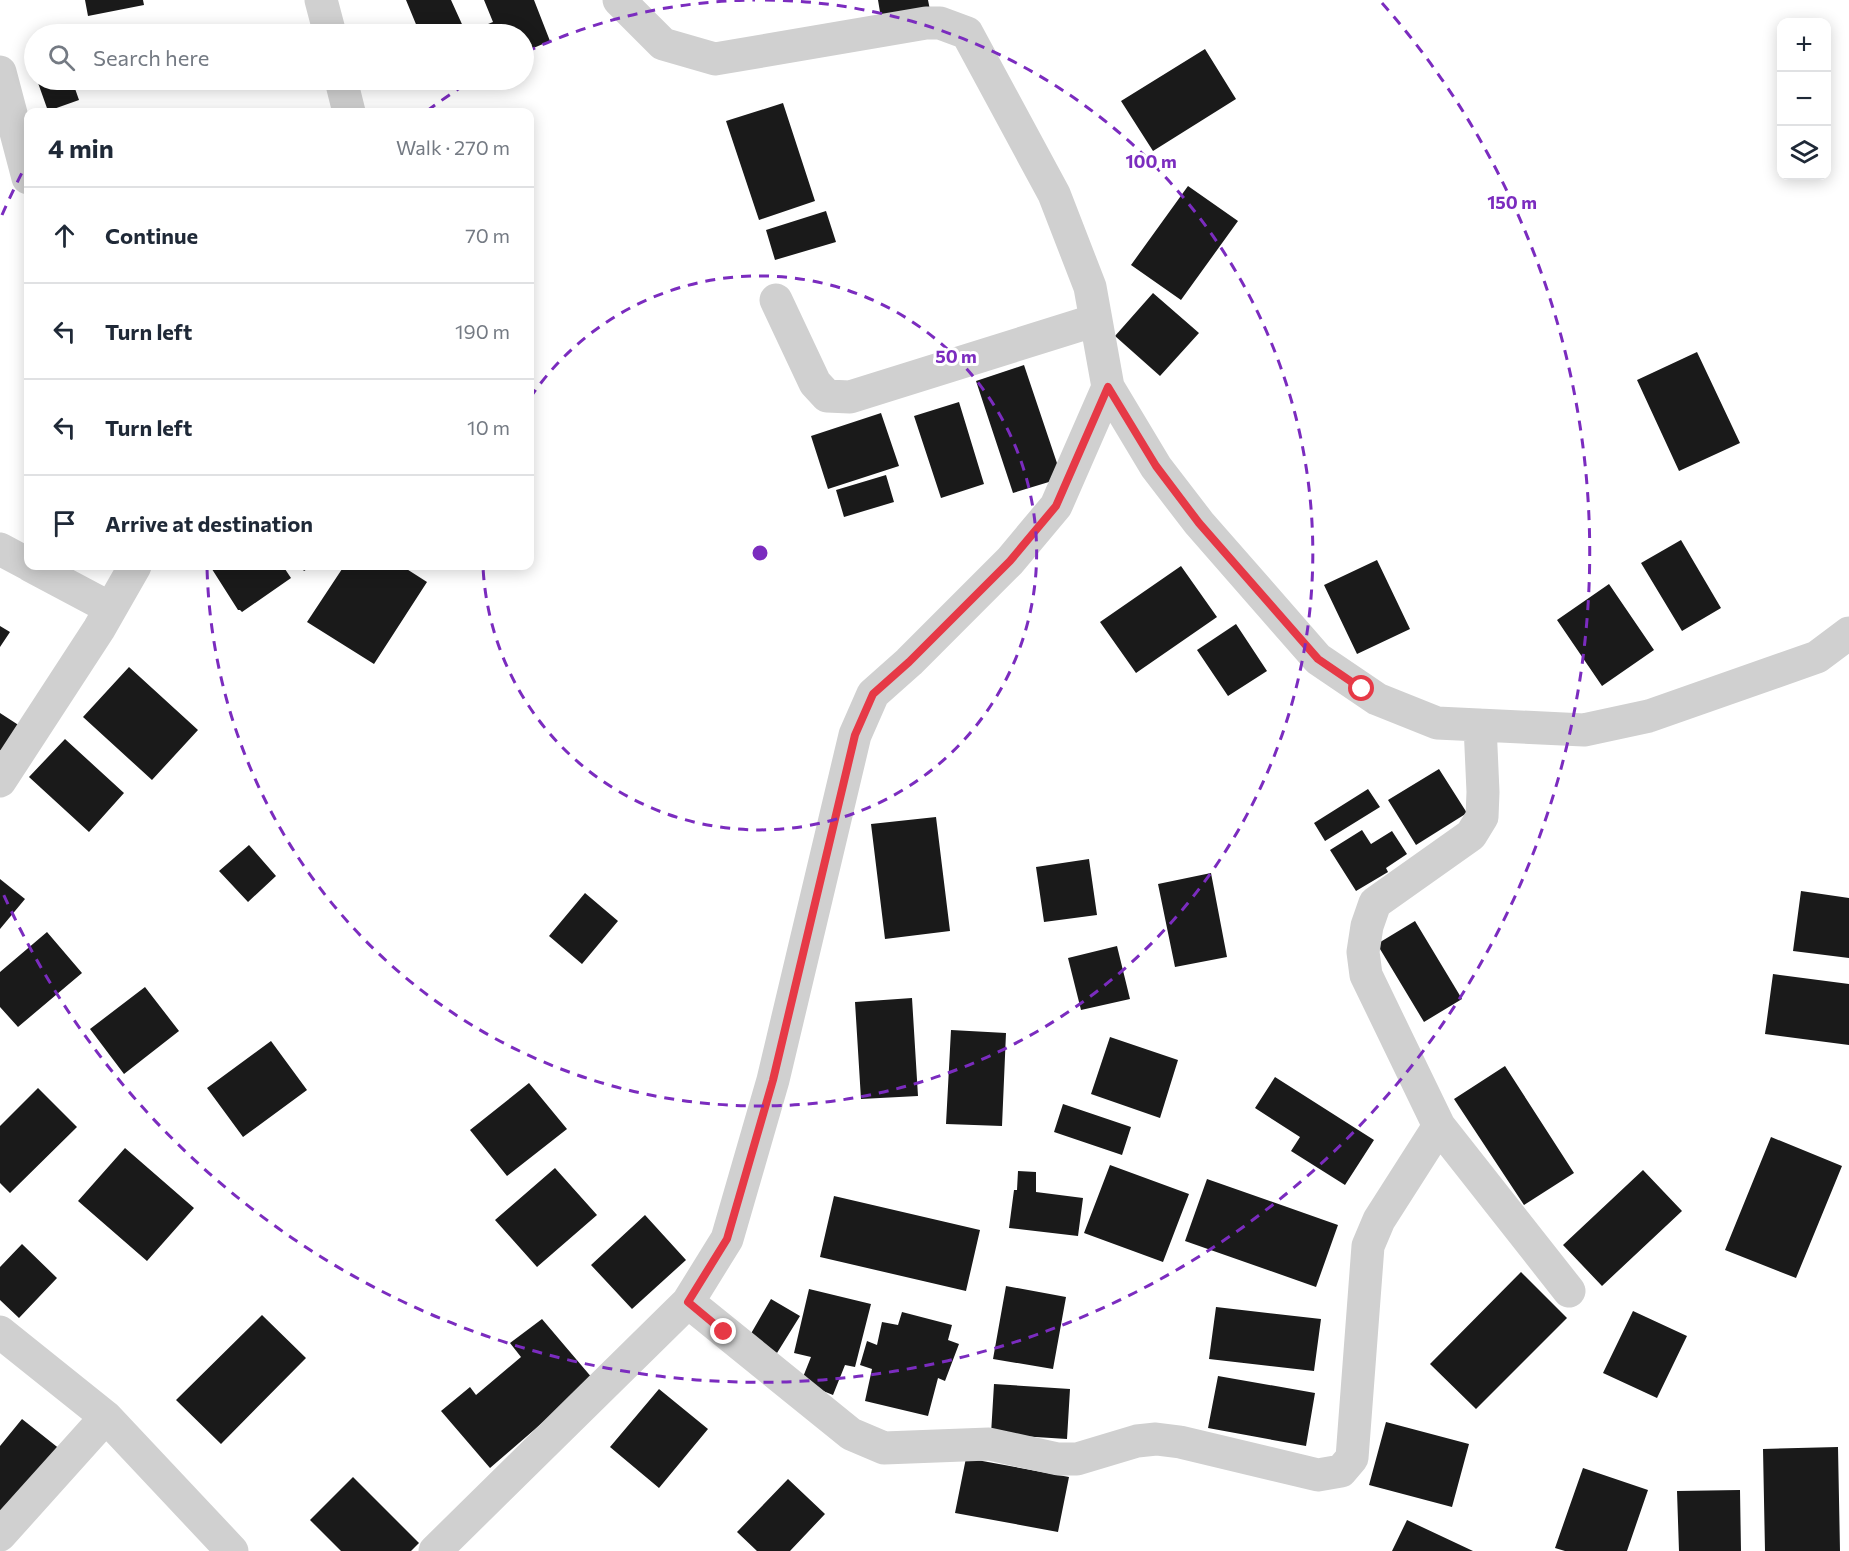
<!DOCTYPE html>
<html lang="en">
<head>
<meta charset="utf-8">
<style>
	:root { --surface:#fff; --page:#f2f2f3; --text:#1f2937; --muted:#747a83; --line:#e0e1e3 }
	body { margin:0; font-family:Commissioner,sans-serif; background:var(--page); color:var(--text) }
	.controls { position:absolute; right:18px; top:18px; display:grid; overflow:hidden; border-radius:12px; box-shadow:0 3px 15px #0003 }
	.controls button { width:54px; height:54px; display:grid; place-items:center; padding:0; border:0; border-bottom:2px solid var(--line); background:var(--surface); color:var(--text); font:30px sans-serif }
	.stop { position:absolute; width:18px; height:18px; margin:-14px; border:4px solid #e63946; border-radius:50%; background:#fff }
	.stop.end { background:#e63946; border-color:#fff; box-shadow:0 2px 6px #0008 }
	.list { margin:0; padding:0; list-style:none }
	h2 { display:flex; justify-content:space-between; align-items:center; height:78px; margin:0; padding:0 24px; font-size:26px }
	h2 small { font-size:20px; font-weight:400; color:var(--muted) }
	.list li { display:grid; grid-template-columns:39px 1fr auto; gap:18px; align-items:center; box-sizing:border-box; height:96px; padding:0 24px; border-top:2px solid var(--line) }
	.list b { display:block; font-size:22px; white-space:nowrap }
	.list em { font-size:20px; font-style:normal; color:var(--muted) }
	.icon { flex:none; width:33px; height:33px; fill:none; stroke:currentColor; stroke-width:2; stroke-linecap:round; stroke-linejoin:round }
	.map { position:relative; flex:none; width:1849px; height:1551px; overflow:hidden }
	.search { position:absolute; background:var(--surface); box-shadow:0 3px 15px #0003; left:24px; top:24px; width:510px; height:66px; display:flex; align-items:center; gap:15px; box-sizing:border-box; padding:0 21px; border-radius:33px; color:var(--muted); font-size:22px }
	.panel { position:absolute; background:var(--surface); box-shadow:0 3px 15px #0003; left:24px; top:108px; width:510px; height:462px; border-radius:12px }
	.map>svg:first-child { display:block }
</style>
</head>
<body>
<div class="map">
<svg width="1849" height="1551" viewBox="0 0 1849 1551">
	<rect width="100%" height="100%" fill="#fff"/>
	<path fill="#1a1a1a" d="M85,0H143L144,5L88,16Z
		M406,0H451L466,33L493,22L484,0H534L550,41L524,52V34H420Z
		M878,0H928L930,10L881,18Z
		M34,49V71L27,52Z
		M1205,49L1236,99L1153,151L1121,101Z
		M37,80H72L79,100L48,111Z
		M437,80H457L440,87Z
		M783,103L815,201L759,220L726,121Z
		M1188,186L1238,221L1181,300L1131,265Z
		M826,211L836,242L775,260L766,230Z
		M1153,293L1199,333L1160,376L1115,336Z
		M1697,352L1740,443L1679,471L1637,380Z
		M1024,365L1062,478L1013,493L976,381Z
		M959,402L984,484L941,498L914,416Z
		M881,413L899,466L828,489L811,436Z
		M886,475L894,502L844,517L836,490Z
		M1681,540L1721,608L1682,631L1641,563Z
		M1377,560L1410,629L1357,654L1324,585Z
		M210,566H235L237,568L240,566H283L291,578L242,612L240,610H238Z
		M300,566H312L304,571Z
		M344,566H402L427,582L374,664L307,622Z
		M1181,566L1217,617L1136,673L1100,622Z
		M1609,584L1654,650L1602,686L1557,620Z
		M1236,624L1267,671L1228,696L1197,650Z
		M0,626L10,632L0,647Z
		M129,667L198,730L152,780L83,717Z
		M0,713L20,726L3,752L0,750Z
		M65,739L124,793L89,832L29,777Z
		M1439,769L1467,813L1416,845L1388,800Z
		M1368,789L1380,807L1325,841L1314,823Z
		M936,817L950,931L885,939L871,824Z
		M1362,830L1371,844L1392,831L1407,854L1386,868L1388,872L1356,891L1330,850Z
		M249,845L276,876L248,902L219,871Z
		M1089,859L1097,915L1044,922L1036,867Z
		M1211,873L1227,957L1175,967L1158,884Z
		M0,879L25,899L0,929Z
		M1801,891L1849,898V958L1793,951Z
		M585,893L618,921L582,964L549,936Z
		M1415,921L1462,999L1424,1022L1377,944Z
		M47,932L82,973L18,1027L0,1007V972Z
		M1117,946L1130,999L1081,1010L1068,958Z
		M1773,974L1849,984V1045L1765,1034Z
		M145,987L179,1031L124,1074L90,1029Z
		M912,998L918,1096L861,1099L855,1002Z
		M951,1030L1006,1033L1002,1126L946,1124Z
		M1110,1037L1178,1060L1160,1118L1091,1094Z
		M271,1041L307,1090L243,1137L207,1088Z
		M1505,1066L1574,1173L1524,1205L1454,1099Z
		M1275,1077L1374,1140L1345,1185L1291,1151L1300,1137L1255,1108Z
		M529,1083L567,1129L507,1176L470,1130Z
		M38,1088L77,1127L10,1193L0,1183V1126Z
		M1063,1104L1131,1127L1122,1155L1054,1132Z
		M1771,1137L1842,1166L1796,1278L1725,1250Z
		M125,1148L194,1208L147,1261L78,1201Z
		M1110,1165L1189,1194L1163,1262L1084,1233Z
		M555,1168L597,1215L537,1267L495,1220Z
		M1643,1170L1682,1211L1602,1286L1563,1245Z
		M1018,1171L1036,1172V1192L1083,1198L1078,1236L1009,1228L1014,1190H1017Z
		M1207,1179L1338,1225L1316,1287L1185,1241Z
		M834,1196L980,1230L966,1291L820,1257Z
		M645,1215L686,1260L632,1309L591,1265Z
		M22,1244L57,1278L19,1318L0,1300V1267Z
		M1521,1272L1567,1318L1476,1409L1430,1364Z
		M1006,1286L1066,1297L1053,1369L993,1359Z
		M809,1289L871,1304L855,1367L845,1365L833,1395L801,1382L811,1357L794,1353Z
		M771,1299L800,1316L777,1353L749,1337Z
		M1216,1307L1321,1319L1314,1371L1209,1359Z
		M1633,1311L1687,1336L1657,1398L1603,1373Z
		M902,1312L952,1325L948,1340L959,1344L945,1381L938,1378L928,1416L865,1401L872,1369L860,1365L867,1341L877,1345L882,1322L898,1325Z
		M262,1315L306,1358L221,1444L176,1400Z
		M542,1319L593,1379L490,1468L441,1411L470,1387L476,1395L521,1357L510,1343Z
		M1218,1376L1315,1393L1306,1446L1208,1428Z
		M994,1384L1070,1389L1067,1439L991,1434Z
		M659,1389L708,1429L659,1488L610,1447Z
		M22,1419L61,1450L0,1526V1446Z
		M1386,1422L1469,1444L1452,1507L1369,1485Z
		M1838,1447L1840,1551H1765L1763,1449Z
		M966,1458L1069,1477L1058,1532L955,1513Z
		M1583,1468L1648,1490L1627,1551H1565L1555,1548Z
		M353,1477L419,1543L411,1551H341L310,1520Z
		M788,1479L825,1514L790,1551H757L737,1532Z
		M1740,1490L1741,1551H1679L1677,1491Z
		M1407,1520L1473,1551H1392Z"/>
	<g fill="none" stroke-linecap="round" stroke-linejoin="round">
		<path stroke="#d0d0d0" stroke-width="33" d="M321,0L330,34
			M619,0L663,44L715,59L926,23H940L967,33L1054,194L1090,287L1108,387L1156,467L1199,523L1318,659L1377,699L1437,723L1584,730L1649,716L1817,657L1849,633
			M0,72L28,178
			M341,80L349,112
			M776,300L815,383L827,396L850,397L1096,320
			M0,549L28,564
			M31,566L110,608
			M1480,725L1483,792L1482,817L1471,835L1375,903L1367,926L1363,952L1366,975L1439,1126L1569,1291
			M0,781L99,629L135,566
			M688,1302L851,1434L884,1448L989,1444L1058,1459H1077L1137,1441L1156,1439L1180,1442L1318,1475L1341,1471L1352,1458L1368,1246L1379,1220L1439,1126
			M0,1332L106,1417L232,1551
			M0,1535L106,1417
			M435,1551L688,1302L727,1239L773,1080L855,735L873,694L909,662L1010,561L1056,506L1108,387"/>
	</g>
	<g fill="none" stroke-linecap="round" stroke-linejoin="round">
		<path stroke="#e63946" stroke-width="8" d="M724,1332L688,1302L727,1239L773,1080L855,735L873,694L909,662L1010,561L1056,506L1108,387L1156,466L1199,523L1318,659L1362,689"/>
	</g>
	<g fill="none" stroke="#7b2cbf" stroke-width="3" stroke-dasharray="10 8">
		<path d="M530 398A277 277 0 1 1 483 567"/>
		<path d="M427 111A553 553 0 0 1 471 81M526 52A553 553 0 0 1 755 0M765 0A553 553 0 1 1 207 567"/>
		<path d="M2 215A830 830 0 0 1 27 163M1382 3A830 830 0 1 1 2 891"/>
	</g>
	<circle cx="760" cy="553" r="9" fill="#7b2cbf" stroke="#fff" stroke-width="3"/>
	<g font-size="18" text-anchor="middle" font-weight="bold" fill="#7b2cbf" stroke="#fff" stroke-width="6" stroke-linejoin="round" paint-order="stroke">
		<text x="1151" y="168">100 m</text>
		<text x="1512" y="209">150 m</text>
		<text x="956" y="363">50 m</text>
	</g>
</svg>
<div class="controls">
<button>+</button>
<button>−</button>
<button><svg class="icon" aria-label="layers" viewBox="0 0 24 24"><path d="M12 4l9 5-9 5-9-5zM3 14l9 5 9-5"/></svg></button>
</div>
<div class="stop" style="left:1362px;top:689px"></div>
<div class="stop end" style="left:724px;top:1332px"></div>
<div class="search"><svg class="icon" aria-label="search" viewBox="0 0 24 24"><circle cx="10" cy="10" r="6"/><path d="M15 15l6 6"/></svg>Search here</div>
<section class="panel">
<h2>4 min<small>Walk · 270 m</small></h2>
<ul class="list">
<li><svg class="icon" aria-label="ahead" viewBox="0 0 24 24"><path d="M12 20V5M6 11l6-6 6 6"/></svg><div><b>Continue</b></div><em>70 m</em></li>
<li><svg class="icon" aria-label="left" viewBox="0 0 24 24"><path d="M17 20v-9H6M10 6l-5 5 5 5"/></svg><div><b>Turn left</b></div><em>190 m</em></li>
<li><svg class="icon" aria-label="left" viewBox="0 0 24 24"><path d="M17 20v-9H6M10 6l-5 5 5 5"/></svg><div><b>Turn left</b></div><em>10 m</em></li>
<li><svg class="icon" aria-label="arrive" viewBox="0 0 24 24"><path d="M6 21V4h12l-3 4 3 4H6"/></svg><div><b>Arrive at destination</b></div></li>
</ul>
</section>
</div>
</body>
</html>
